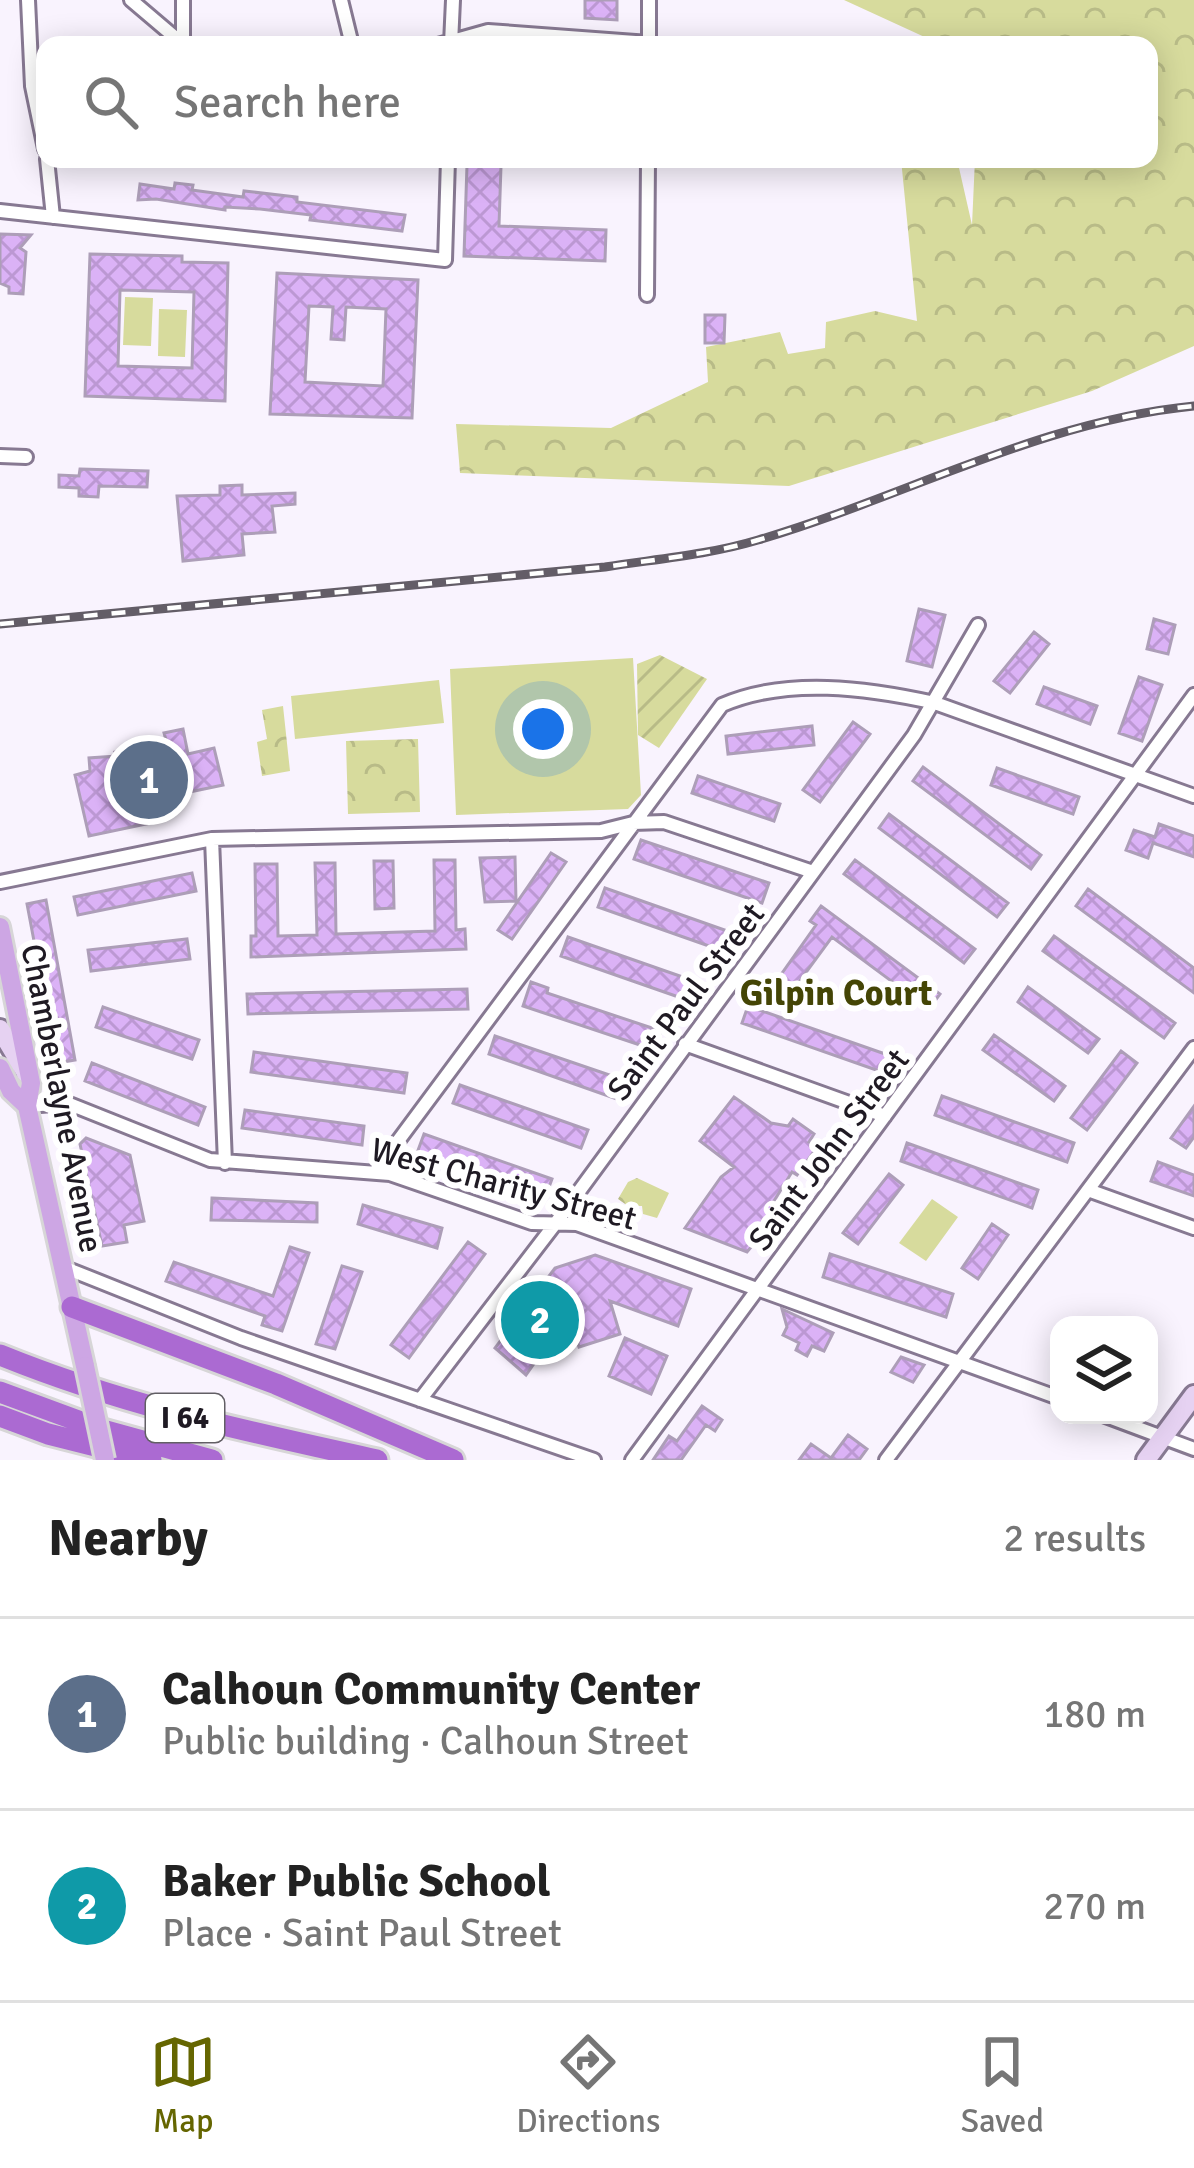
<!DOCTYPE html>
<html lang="en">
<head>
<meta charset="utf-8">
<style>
	:root { --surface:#fff; --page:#f6f6f6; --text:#222; --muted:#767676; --line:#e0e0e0; --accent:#656601 }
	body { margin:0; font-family:Signika,sans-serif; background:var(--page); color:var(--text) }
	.controls { position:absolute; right:36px; bottom:36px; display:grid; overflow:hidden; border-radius:24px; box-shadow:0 6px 30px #0003 }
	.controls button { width:108px; height:108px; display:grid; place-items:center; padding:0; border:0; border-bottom:3px solid var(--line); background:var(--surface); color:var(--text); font:60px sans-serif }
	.you { position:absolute; left:543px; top:729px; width:42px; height:42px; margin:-30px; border:9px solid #fff; border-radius:50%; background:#1a73e8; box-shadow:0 0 0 18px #1a73e833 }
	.badge { display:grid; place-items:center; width:78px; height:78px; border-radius:50%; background:var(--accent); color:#fff; font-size:39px; font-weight:700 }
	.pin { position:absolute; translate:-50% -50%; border:6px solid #fff; box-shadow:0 3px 12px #0006 }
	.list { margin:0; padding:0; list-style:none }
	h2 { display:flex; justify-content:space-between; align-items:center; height:156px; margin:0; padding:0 48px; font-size:51px }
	h2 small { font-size:39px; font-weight:400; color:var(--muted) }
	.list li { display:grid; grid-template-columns:78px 1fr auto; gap:36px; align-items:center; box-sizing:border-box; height:192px; padding:0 48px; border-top:3px solid var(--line) }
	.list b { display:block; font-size:45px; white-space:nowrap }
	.list p { margin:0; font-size:39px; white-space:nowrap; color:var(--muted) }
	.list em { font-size:39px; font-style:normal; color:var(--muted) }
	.icon { flex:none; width:66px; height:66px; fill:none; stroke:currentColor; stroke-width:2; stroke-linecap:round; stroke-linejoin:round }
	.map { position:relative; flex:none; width:1194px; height:1460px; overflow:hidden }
	.search { position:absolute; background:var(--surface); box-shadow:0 6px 30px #0003; left:36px; right:36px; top:36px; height:132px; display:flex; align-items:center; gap:30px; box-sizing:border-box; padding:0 42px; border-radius:24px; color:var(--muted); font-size:45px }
	.sheet { height:540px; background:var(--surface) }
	nav { display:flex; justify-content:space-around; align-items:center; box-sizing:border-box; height:168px; border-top:3px solid var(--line); background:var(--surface); font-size:33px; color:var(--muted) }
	nav a { display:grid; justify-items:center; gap:6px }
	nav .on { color:var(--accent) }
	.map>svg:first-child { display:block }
</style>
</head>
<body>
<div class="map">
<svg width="1194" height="1460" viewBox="0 0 1194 1460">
	<defs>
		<pattern id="forest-crowns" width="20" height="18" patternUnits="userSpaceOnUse" patternTransform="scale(3)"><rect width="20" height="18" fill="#d7db9d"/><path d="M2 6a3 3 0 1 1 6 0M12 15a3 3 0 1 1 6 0" fill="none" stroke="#b8bb87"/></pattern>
		<pattern id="garden-furrows" width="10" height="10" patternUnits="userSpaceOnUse" patternTransform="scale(3)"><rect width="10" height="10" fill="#d7db9d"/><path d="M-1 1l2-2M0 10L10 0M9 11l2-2" fill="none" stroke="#b8bb87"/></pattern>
		<pattern id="building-cross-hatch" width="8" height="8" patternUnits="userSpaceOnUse" patternTransform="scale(3)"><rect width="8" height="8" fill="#dbb2f6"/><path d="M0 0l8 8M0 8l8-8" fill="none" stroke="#bc98d3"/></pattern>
	</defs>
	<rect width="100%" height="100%" fill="#f9f3fe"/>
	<path fill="url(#forest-crowns)" d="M844,0H1194V346L1092,391L789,486L460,473L456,424L611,428L708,382L706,347L780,332L788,354L825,348L826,322L875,311L917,321L901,159H957L972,225L975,159H1149V45H942Z
		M283,706L290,771L262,776L257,742L267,739L262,710Z
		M418,739L420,812L348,814L346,741Z
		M637,1178L669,1193L657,1218L643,1214L642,1206H628L618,1199L628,1182Z"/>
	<path fill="url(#garden-furrows)" d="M660,655L707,679L659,748L638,735L637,664Z"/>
	<path fill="#d7db9d" d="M125,297L153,298L151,346L123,345Z
		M159,309L187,310L185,357L158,356Z
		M633,658L641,795L628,809L456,815L450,669Z
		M439,680L444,723L295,739L291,696Z
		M932,1199L958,1217L926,1261L899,1243Z"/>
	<path fill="url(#building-cross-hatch)" stroke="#ad9eb8" stroke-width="3" fill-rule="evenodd" d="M585,0H617V20L585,18Z
		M467,165L501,166L499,226L606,230L605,261L464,256Z
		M175,183L193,185L192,190L243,197L244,191L297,197V202L405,215L402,231L310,220L311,215L260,209L225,207V210L156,199L138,200L140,184L174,189Z
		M0,234L31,235L20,248L26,252L23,294L9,293V287L0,283Z
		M90,254L182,256V262L228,263L225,401L85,396ZM120,290L194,292L192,368L118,366Z
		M277,273L418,280L412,418L270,414ZM309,306L333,307L331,339L344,340L346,307L386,309L383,386L305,382Z
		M705,315H725L724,343H705Z
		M80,469L148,471L147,487L99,486L98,497L79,496V488L59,487V475L79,476Z
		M242,485V495L295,493V504L272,506L275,532L242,534L244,555L183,561L177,496L220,495V486Z
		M919,609L945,615L932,667L907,661Z
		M1154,619L1175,625L1168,654L1147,649Z
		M1034,632L1049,644L1010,693L994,681Z
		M1139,677L1162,685L1142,741L1119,733Z
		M1044,687L1097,706L1090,724L1037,704Z
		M853,722L870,734L820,802L803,790Z
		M812,726L814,745L728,754L726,736Z
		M183,729L188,754L214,748L223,785L156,799L160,821L89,836L75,775L90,771L89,758L117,756L115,752L166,740L164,733Z
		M923,767L1041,855L1031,869L913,781Z
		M997,768L1079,797L1073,814L991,785Z
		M698,776L780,804L774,821L692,793Z
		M889,814L1008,903L997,917L879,828Z
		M1159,824L1194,836V857L1153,843L1148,858L1126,850L1134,830L1155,837Z
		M641,840L769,883L762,903L634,859Z
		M551,853L566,862L512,939L498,930Z
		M515,857L516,901L485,902L480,858Z
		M434,860H455L456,930L465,929L466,949L251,957V936H256L255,864H277L278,936L317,935L315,863H335L336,934L435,931Z
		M855,860L975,949L964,963L844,874Z
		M374,861H393L394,908L375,909Z
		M192,873L196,891L78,915L74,897Z
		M605,888L733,933L726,952L598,907Z
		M1088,889L1194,968V993L1076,906Z
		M46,900L75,1060L57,1063L27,904Z
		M821,906L940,994L929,1009L832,937L788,997L773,986L816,925L810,921Z
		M1054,936L1175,1023L1164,1038L1043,951Z
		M568,937L697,982L690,1001L561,956Z
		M187,939L190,959L91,971L88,950Z
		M531,982L548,988L547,993L661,1031L655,1050L523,1006Z
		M1028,987L1099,1039L1088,1053L1018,1002Z
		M467,989L468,1009L248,1014L247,994Z
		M748,1006L888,1055L882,1072L742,1023Z
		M103,1007L199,1040L192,1059L96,1027Z
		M994,1035L1065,1086L1054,1101L983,1050Z
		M495,1036L624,1080L617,1099L489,1054Z
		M1121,1051L1137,1063L1087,1130L1071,1118Z
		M254,1052L407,1073L404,1093L251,1072Z
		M92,1063L205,1107L198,1125L85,1081Z
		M460,1085L588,1130L581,1148L453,1103Z
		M942,1096L1074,1143L1067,1162L935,1115Z
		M734,1097L771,1123L788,1126L793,1119L814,1134L809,1142L817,1147L797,1175L792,1172L774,1201L773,1221L747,1252L685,1228L721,1177L734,1167L700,1141Z
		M1194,1106V1137L1186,1148L1171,1138Z
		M245,1110L364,1126L362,1145L242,1128Z
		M424,1134L552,1179L545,1198L417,1153Z
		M86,1138L130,1155L144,1221L124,1225L127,1242L102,1246L80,1144Z
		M907,1143L1038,1190L1032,1208L901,1161Z
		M1158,1162L1194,1175V1196L1151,1181Z
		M889,1174L903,1185L858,1244L843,1233Z
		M212,1198L317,1203V1222L211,1220Z
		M363,1205L442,1228L437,1248L358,1224Z
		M992,1224L1008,1235L978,1279L962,1268Z
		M468,1242L485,1254L409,1358L391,1345Z
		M290,1247L309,1253L282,1331L262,1325L265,1316L166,1281L174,1262L273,1296Z
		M830,1254L953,1294L946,1317L823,1277Z
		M595,1255L691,1289L678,1326L610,1301L620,1334L579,1347L569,1314L526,1375L495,1348L555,1268Z
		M342,1266L362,1272L335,1349L316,1344Z
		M782,1309L833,1333L824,1351L812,1346L807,1356L796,1350L799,1343L783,1335L787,1327Z
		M625,1338L667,1356L651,1394L609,1376Z
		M901,1357L924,1365L913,1382L891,1372Z
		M702,1406L722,1420L715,1431L706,1425L681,1460H653L669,1436L677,1441Z
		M848,1435L867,1449L859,1460H799L811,1444L831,1458Z"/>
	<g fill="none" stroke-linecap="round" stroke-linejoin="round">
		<defs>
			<path id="street" d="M28,0L32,86L45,149
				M131,0L184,45
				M341,0L352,45
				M183,44V0
				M451,44L453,0
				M438,45L488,31L649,43
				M649,45V0
				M47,159L53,217
				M0,211L445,260L448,159
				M647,295L648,159
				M0,456L26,457
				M212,839L225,1163
				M0,882L212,839L601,831L633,823L664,822L813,872
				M685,1044L885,1116
				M27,1106L67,1103L210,1160L390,1174L532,1223L577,1224L1059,1398
				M375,1172L722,705C787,677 867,688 935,703L1194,796
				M1088,1190L1194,1228
				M63,1267L241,1338L594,1460
				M420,1400L555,1224L914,735L978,625
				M1103,1415L1194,1449
				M632,1460L1194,695
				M886,1460L1194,1048"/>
			<path id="secondary" d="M0,1029L26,1073
				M1146,1460L1194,1395"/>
			<path id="primary" d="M0,927L31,1083L27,1106L85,1366
				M0,1068L11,1091L27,1106"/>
			<path id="highway" d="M72,1307L276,1384L453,1460
				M0,1355C128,1407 243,1430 377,1460
				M0,1392L103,1430L212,1460
				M0,1416L48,1434L151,1460"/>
		</defs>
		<use href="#street" stroke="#877992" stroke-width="18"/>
		<use href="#secondary" stroke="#877992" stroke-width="24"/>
		<use href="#primary" stroke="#d7d6d7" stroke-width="24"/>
		<use href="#highway" stroke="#d7d6d7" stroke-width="27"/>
		<use href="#street" stroke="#fff" stroke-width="12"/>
		<use href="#secondary" stroke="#e6d2f2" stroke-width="18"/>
		<use href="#primary" stroke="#cda6e4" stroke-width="18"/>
		<use href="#highway" stroke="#ab6ad2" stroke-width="21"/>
		<defs>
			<path id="rail" d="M0,624L605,567C656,559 708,555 758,540C905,497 1040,421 1194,406"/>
		</defs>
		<use href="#rail" stroke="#635d67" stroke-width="9"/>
		<use href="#rail" stroke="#fff" stroke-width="4.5" stroke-dasharray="14" stroke-linecap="butt"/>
		<defs>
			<path id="primary-bridge" d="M85,1366L105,1460"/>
		</defs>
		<use href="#primary-bridge" stroke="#d7d6d7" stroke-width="24" stroke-linecap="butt"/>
		<use href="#primary-bridge" stroke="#cda6e4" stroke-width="18"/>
	</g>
	<g text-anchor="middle" stroke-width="12" stroke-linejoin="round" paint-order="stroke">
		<rect fill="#fff" stroke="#625f65" stroke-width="3" x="146" y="1394" width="78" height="48" rx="9"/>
		<g font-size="30" font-weight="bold" fill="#1f1a23">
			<text x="185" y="1428">I 64</text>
		</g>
		<g font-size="33" fill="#1f1a23" stroke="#fff">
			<text transform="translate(685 1001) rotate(-53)" y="12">Saint Paul Street</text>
			<text transform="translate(63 1098) rotate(79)" y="12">Chamberlayne Avenue</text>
			<text transform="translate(828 1149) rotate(-53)" y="12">Saint John Street</text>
			<text transform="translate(504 1183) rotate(15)" y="12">West Charity Street</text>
		</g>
		<g font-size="36" font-weight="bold" fill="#444505" stroke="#fff">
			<text x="836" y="1005">Gilpin Court</text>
		</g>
	</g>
</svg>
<div class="controls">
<button><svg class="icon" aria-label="layers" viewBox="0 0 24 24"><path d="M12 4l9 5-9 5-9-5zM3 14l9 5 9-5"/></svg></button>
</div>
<div class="you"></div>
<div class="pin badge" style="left:149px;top:780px;background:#5c6f8a">1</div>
<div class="pin badge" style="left:540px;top:1320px;background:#0f9aa8">2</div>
<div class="search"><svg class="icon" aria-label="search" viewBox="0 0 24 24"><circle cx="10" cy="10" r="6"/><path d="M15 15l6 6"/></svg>Search here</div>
</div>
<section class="sheet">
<h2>Nearby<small>2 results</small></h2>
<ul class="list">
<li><span class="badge" style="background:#5c6f8a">1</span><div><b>Calhoun Community Center</b><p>Public building · Calhoun Street</p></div><em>180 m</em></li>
<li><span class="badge" style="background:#0f9aa8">2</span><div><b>Baker Public School</b><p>Place · Saint Paul Street</p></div><em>270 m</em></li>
</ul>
</section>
<nav>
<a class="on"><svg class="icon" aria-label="map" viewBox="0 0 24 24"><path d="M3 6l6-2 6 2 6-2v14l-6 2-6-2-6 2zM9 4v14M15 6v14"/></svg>Map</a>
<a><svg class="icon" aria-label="directions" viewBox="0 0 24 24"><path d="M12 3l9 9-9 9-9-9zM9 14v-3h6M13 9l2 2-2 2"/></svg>Directions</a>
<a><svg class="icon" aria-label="saved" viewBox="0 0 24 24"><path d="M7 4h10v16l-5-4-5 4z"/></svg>Saved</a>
</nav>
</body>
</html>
